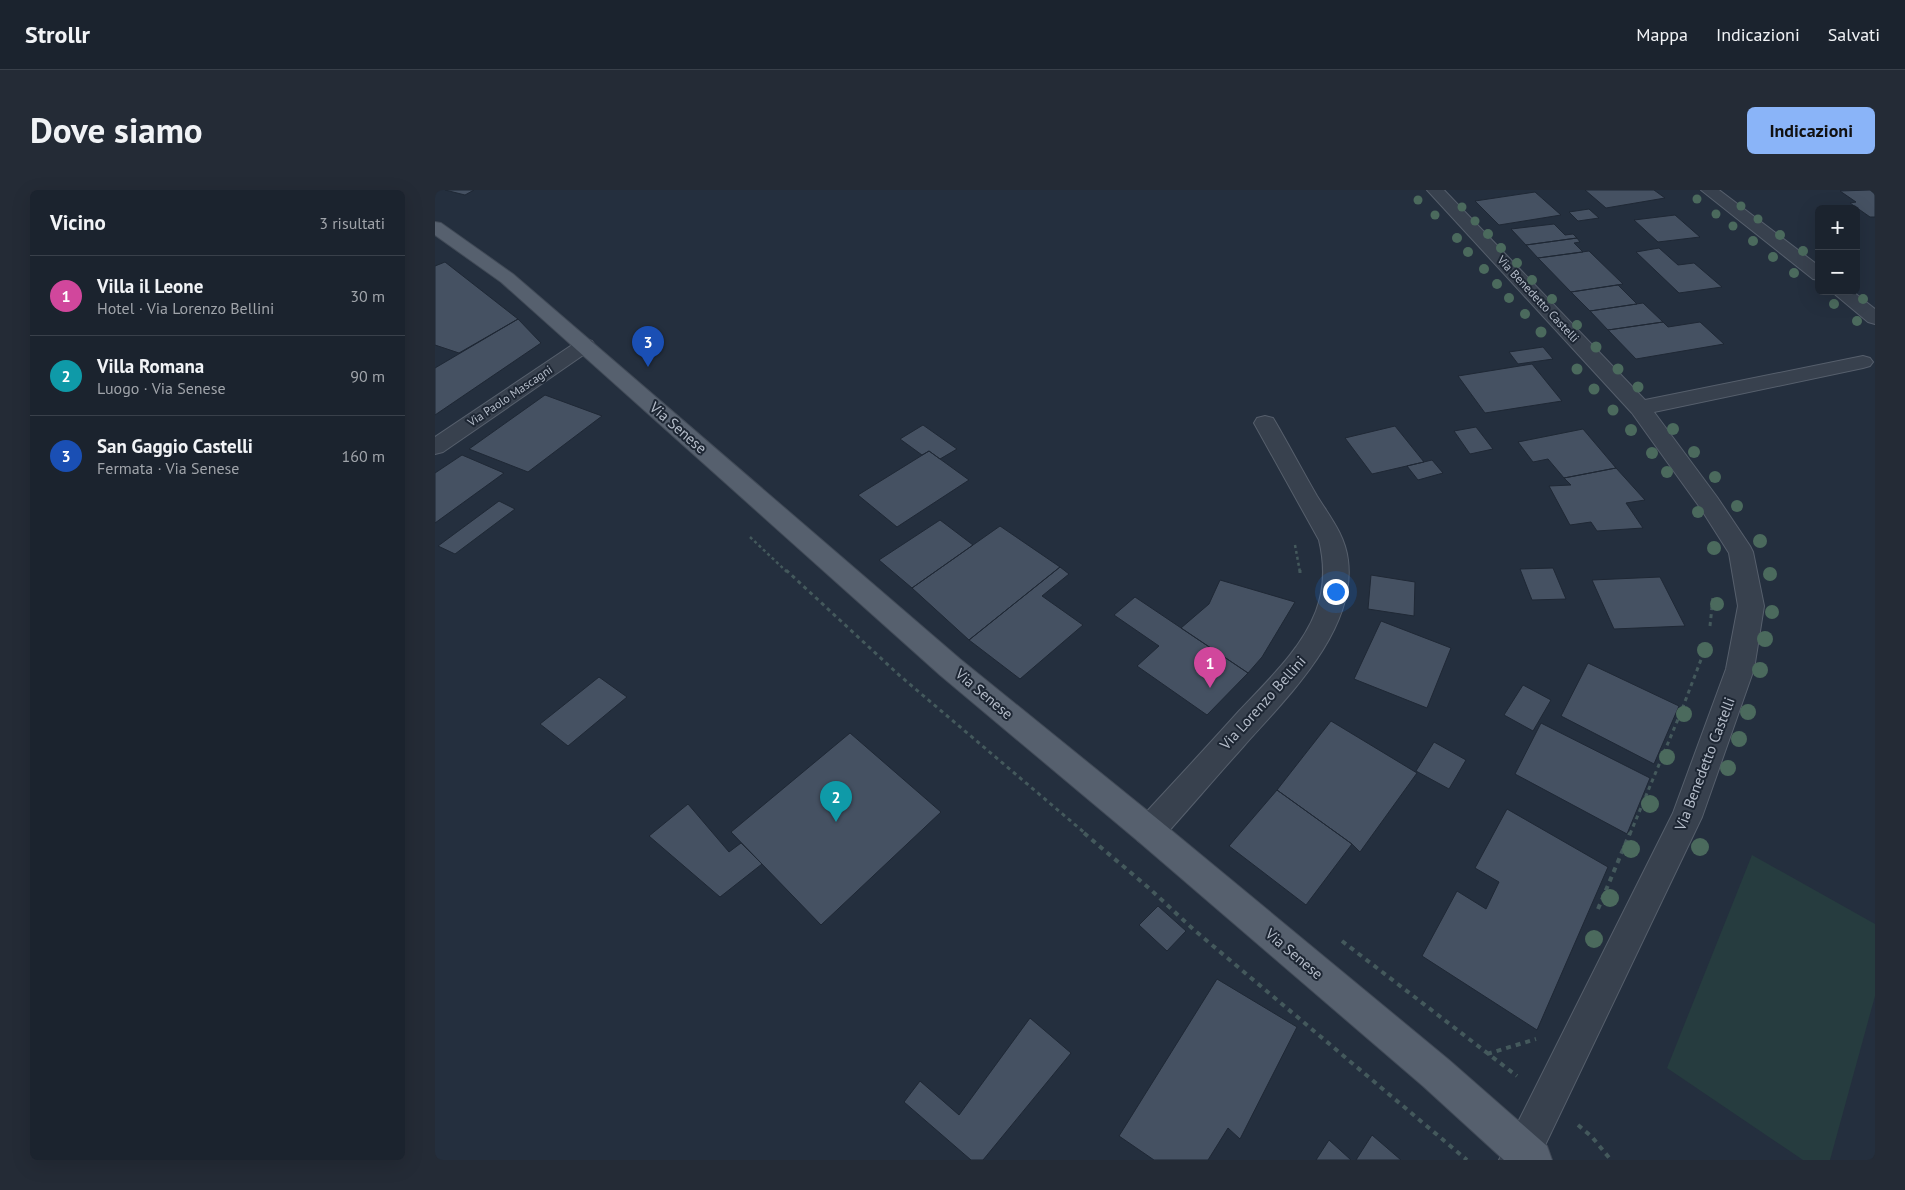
<!DOCTYPE html>
<html lang="it">
<head>
<meta charset="utf-8">
<style>
	:root { --surface:#1b232e; --page:#242b36; --text:#f1f3f6; --muted:#a0a4aa; --line:#39404a; --accent:#8ab4f8 }
	body { margin:0; font-family:"PT Sans",sans-serif; background:var(--page); color:var(--text) }
	.controls { position:absolute; right:15px; top:15px; display:grid; overflow:hidden; border-radius:8px; box-shadow:0 5px 20px #0002 }
	.controls button { width:45px; height:45px; display:grid; place-items:center; padding:0; border:0; border-bottom:1px solid var(--line); background:var(--surface); color:var(--text); font:25px sans-serif }
	.you { position:absolute; left:900px; top:401px; width:18px; height:18px; margin:-12px; border:4px solid #fff; border-radius:50%; background:#1a73e8; box-shadow:0 0 0 8px #1a73e833 }
	.badge { display:grid; place-items:center; width:32px; height:32px; border-radius:50%; background:var(--accent); color:#fff; font-size:16px; font-weight:700 }
	.pin { position:absolute; translate:-50% -41px; filter:drop-shadow(0 1px 2px #0008) }
	.pin::after { content:''; position:absolute; top:26px; width:18px; height:15px; background:inherit; clip-path:polygon(0 0,100% 0,50% 100%) }
	.list { margin:0; padding:0; list-style:none }
	h2 { display:flex; justify-content:space-between; align-items:center; height:65px; margin:0; padding:0 20px; font-size:21px }
	h2 small { font-size:16px; font-weight:400; color:var(--muted) }
	.list li { display:grid; grid-template-columns:32px 1fr auto; gap:15px; align-items:center; box-sizing:border-box; height:80px; padding:0 20px; border-top:1px solid var(--line) }
	.list b { display:block; font-size:19px; white-space:nowrap }
	.list p { margin:0; font-size:16px; white-space:nowrap; color:var(--muted) }
	.list em { font-size:16px; font-style:normal; color:var(--muted) }
	.map { position:relative; flex:none; width:1440px; height:970px; overflow:hidden; border-radius:8px }
	header { display:flex; align-items:center; gap:30px; box-sizing:border-box; height:70px; padding:0 25px; background:var(--surface); border-bottom:1px solid var(--line) }
	header strong { font-size:24px }
	nav { display:flex; gap:28px; margin-inline-start:auto; font-size:18px }
	.intro { display:flex; align-items:center; justify-content:space-between; box-sizing:border-box; height:120px; padding:0 30px }
	h1 { margin:0; font-size:35px }
	.button { padding:12px 22px; border-radius:8px; background:var(--accent); color:#111; font-size:18px; font-weight:700 }
	main { display:flex; gap:30px; padding:0 30px }
	aside { flex:1; background:var(--surface); border-radius:8px; box-shadow:0 5px 20px #0002 }
	.map>svg:first-child { display:block }
</style>
</head>
<body>
<header>
<strong>Strollr</strong>
<nav><a>Mappa</a><a>Indicazioni</a><a>Salvati</a></nav>
</header>
<div class="intro"><h1>Dove siamo</h1><a class="button">Indicazioni</a></div>
<main>
<aside>
<h2>Vicino<small>3 risultati</small></h2>
<ul class="list">
<li><span class="badge" style="background:#d1479c">1</span><div><b>Villa il Leone</b><p>Hotel · Via Lorenzo Bellini</p></div><em>30 m</em></li>
<li><span class="badge" style="background:#0f9aa8">2</span><div><b>Villa Romana</b><p>Luogo · Via Senese</p></div><em>90 m</em></li>
<li><span class="badge" style="background:#1a4fb4">3</span><div><b>San Gaggio Castelli</b><p>Fermata · Via Senese</p></div><em>160 m</em></li>
</ul>
</aside>
<div class="map">
<svg width="1440" height="970" viewBox="0 0 1440 970">
	<rect width="100%" height="100%" fill="#242f3e"/>
	<path fill="#263c3f" d="M1317,665L1440,734V806L1395,970H1368L1232,878Z"/>
	<path fill="#455162" stroke="#1f2835" d="M10,0H39L30,5Z
		M1150,0H1219L1230,8L1171,18Z
		M1435,0L1440,4V27H1435L1415,13L1421,12L1405,1Z
		M1100,2L1126,25L1064,35L1040,11Z
		M1154,19L1164,28L1143,31L1134,22Z
		M1240,25L1265,47L1223,52L1199,30Z
		M1119,34L1130,45L1138,44L1142,48L1091,55L1076,39Z
		M1142,48L1145,52L1139,53L1148,62L1103,68L1091,55Z
		M1224,58L1243,75L1259,73L1287,97L1244,103L1201,62Z
		M1154,61L1188,94L1136,102L1103,68Z
		M10,72L83,129L24,163L0,155V76Z
		M1183,95L1202,114L1155,121L1136,102Z
		M1208,113L1228,132L1173,140L1155,121Z
		M83,129L106,153L0,225V178Z
		M1228,132L1233,137L1265,132L1289,154L1201,169L1173,140Z
		M1108,157L1118,169L1083,174L1074,162Z
		M1097,174L1127,211L1050,223L1023,186Z
		M110,205L167,226L93,282L34,259Z
		M488,235L522,259L505,269L494,261L487,265L465,249Z
		M960,236L989,272L937,284L910,248Z
		M1041,237L1058,259L1035,264L1019,241Z
		M1148,239L1181,278L1129,288L1113,269L1098,272L1083,252Z
		M494,261L534,290L462,337L423,305Z
		M27,265L69,283L0,333V283Z
		M997,270L1008,283L983,290L972,276Z
		M1181,278L1210,310L1191,313L1208,338L1162,341L1156,332L1135,335L1114,296L1136,295L1129,288Z
		M64,311L80,319L20,364L3,356Z
		M505,330L538,355L477,398L444,370Z
		M565,336L625,377L534,450L477,398Z
		M625,377L634,384L607,406L648,435L585,489L534,450Z
		M1118,378L1131,409L1097,410L1085,379Z
		M936,385L980,392L979,426L933,419Z
		M1225,387L1250,436L1179,439L1157,390Z
		M785,390L860,412L827,467L813,483L746,438L774,414Z
		M700,407L813,483L772,525L702,476L724,456L679,425Z
		M946,431L1016,458L992,518L919,489Z
		M1153,473L1244,516L1219,574L1126,526Z
		M164,487L192,507L133,556L105,534Z
		M1088,495L1116,510L1098,541L1069,525Z
		M896,531L982,583L925,662L917,654L842,600Z
		M1106,533L1215,588L1192,644L1080,584Z
		M415,543L506,622L386,735L296,642Z
		M999,552L1031,570L1014,599L981,581Z
		M842,600L917,654L871,715L794,656Z
		M253,614L294,662L306,653L327,674L285,707L214,646Z
		M1072,619L1173,677L1102,840L987,766L1022,701L1051,719L1064,692L1040,678Z
		M723,716L751,741L732,761L704,735Z
		M782,789L862,837L805,949L793,938L773,970H719L684,946Z
		M595,828L636,863L548,970H536L469,912L485,891L524,925Z
		M937,945L966,970H921Z
		M894,950L916,970H881Z"/>
	<g fill="none" stroke-linecap="round" stroke-linejoin="round">
		<defs>
			<path id="street" d="M992,0H1009L1210,210L1428,166L1435,168L1438,172L1435,176L1428,178L1219,222L1282,307L1315,356L1318,362L1329,416L1319,479L1267,627L1103,970H1064L1238,623L1291,479L1303,416L1294,363L1266,319L1197,223Z
				M1266,0H1284L1384,76V90L1378,89Z
				M1396,101H1417L1440,119V134L1433,132Z
				M150,149L157,151L160,155L157,159L8,262L0,264V247L143,151Z
				M830,226L838,228L841,233C855,257 868,282 882,306C895,327 910,345 913,370C922,441 851,508 808,557C780,588 753,620 725,651L714,655L703,651L698,641L703,631C737,594 771,558 804,521C832,491 866,460 881,421C890,397 890,375 884,350L819,233L822,228Z"/>
			<path id="primary" d="M0,32L6,33L78,84L525,469L725,631L1014,870L1112,956L1117,970H1069L988,896L703,651L505,485L66,92L0,45Z"/>
		</defs>
		<use href="#street" stroke="#565f6c" stroke-width="2"/>
		<use href="#primary" stroke="#414a57" stroke-width="2"/>
		<path stroke="#44595c" stroke-width="2.5" stroke-dasharray="3 3" stroke-linecap="butt" d="M315,347L352,382
			M860,355L865,382"/>
		<path stroke="#44595c" stroke-width="3" stroke-dasharray="4 4" stroke-linecap="butt" d="M351,380L464,485L651,644
			M865,380V383
			M1275,436L1278,407
			M1195,644L1246,522L1272,454"/>
		<path stroke="#44595c" stroke-width="4" stroke-dasharray="5 5" stroke-linecap="butt" d="M649,643L715,699L758,739L1032,970
			M1163,719L1195,643
			M907,751L1082,886
			M1052,864L1101,849
			M1143,935L1157,947L1176,970"/>
		<use href="#street" fill="#38414e" fill-rule="evenodd"/>
		<use href="#primary" fill="#56606e" fill-rule="evenodd"/>
	</g>
	<g fill="#4b6a5d">
		<circle cx="1262" cy="9" r="4.5"/>
		<circle cx="983" cy="10" r="4.5"/>
		<circle cx="1306" cy="16" r="4.5"/>
		<circle cx="1027" cy="17" r="4.5"/>
		<circle cx="1281" cy="24" r="4.5"/>
		<circle cx="1000" cy="25" r="4.5"/>
		<circle cx="1323" cy="29" r="4.5"/>
		<circle cx="1040" cy="31" r="4.5"/>
		<circle cx="1298" cy="36" r="4.5"/>
		<circle cx="1053" cy="44" r="5"/>
		<circle cx="1345" cy="45" r="5"/>
		<circle cx="1022" cy="48" r="5"/>
		<circle cx="1318" cy="51" r="5"/>
		<circle cx="1066" cy="58" r="5"/>
		<circle cx="1368" cy="61" r="5"/>
		<circle cx="1033" cy="62" r="5"/>
		<circle cx="1338" cy="67" r="5"/>
		<circle cx="1082" cy="73" r="5"/>
		<circle cx="1049" cy="79" r="5"/>
		<circle cx="1359" cy="83" r="5"/>
		<circle cx="1097" cy="90" r="5"/>
		<circle cx="1062" cy="94" r="5"/>
		<circle cx="1074" cy="108" r="5"/>
		<circle cx="1117" cy="109" r="5"/>
		<circle cx="1428" cy="109" r="5"/>
		<circle cx="1399" cy="114" r="5"/>
		<circle cx="1090" cy="124" r="5"/>
		<circle cx="1422" cy="131" r="5"/>
		<circle cx="1142" cy="135" r="5"/>
		<circle cx="1106" cy="142" r="5.5"/>
		<circle cx="1161" cy="157" r="5.5"/>
		<circle cx="1142" cy="179" r="5.5"/>
		<circle cx="1183" cy="179" r="5.5"/>
		<circle cx="1203" cy="197" r="5.5"/>
		<circle cx="1159" cy="199" r="5.5"/>
		<circle cx="1178" cy="220" r="5.5"/>
		<circle cx="1238" cy="239" r="6"/>
		<circle cx="1196" cy="240" r="6"/>
		<circle cx="1259" cy="262" r="6"/>
		<circle cx="1217" cy="263" r="6"/>
		<circle cx="1232" cy="282" r="6"/>
		<circle cx="1280" cy="287" r="6"/>
		<circle cx="1302" cy="316" r="6"/>
		<circle cx="1263" cy="322" r="6"/>
		<circle cx="1325" cy="351" r="7"/>
		<circle cx="1279" cy="358" r="7"/>
		<circle cx="1335" cy="384" r="7"/>
		<circle cx="1282" cy="414" r="7"/>
		<circle cx="1337" cy="422" r="7"/>
		<circle cx="1330" cy="449" r="8"/>
		<circle cx="1270" cy="460" r="8"/>
		<circle cx="1325" cy="480" r="8"/>
		<circle cx="1313" cy="522" r="8"/>
		<circle cx="1249" cy="524" r="8"/>
		<circle cx="1304" cy="549" r="8"/>
		<circle cx="1232" cy="567" r="8"/>
		<circle cx="1293" cy="578" r="8"/>
		<circle cx="1215" cy="614" r="9"/>
		<circle cx="1265" cy="657" r="9"/>
		<circle cx="1196" cy="659" r="9"/>
		<circle cx="1175" cy="708" r="9"/>
		<circle cx="1159" cy="749" r="9"/>
	</g>
	<g text-anchor="middle" stroke-width="4" stroke-linejoin="round" paint-order="stroke">
		<g font-size="12" fill="#b4bcc9" stroke="#1d2633">
			<text transform="translate(1103 109) rotate(47)" y="4">Via Benedetto Castelli</text>
			<text transform="translate(75 206) rotate(-34)" y="4">Via Paolo Mascagni</text>
		</g>
		<g font-size="15" fill="#b4bcc9" stroke="#1d2633">
			<text transform="translate(243 238) rotate(41)" y="5">Via Senese</text>
			<text transform="translate(549 504) rotate(40)" y="5">Via Senese</text>
			<text transform="translate(828 513) rotate(-48)" y="5">Via Lorenzo Bellini</text>
			<text transform="translate(1270 574) rotate(-69)" y="5">Via Benedetto Castelli</text>
			<text transform="translate(859 764) rotate(40)" y="5">Via Senese</text>
		</g>
	</g>
</svg>
<div class="controls">
<button>+</button>
<button>−</button>
</div>
<div class="you"></div>
<div class="pin badge" style="left:775px;top:498px;background:#d1479c">1</div>
<div class="pin badge" style="left:401px;top:632px;background:#0f9aa8">2</div>
<div class="pin badge" style="left:213px;top:177px;background:#1a4fb4">3</div>
</div>
</main>
</body>
</html>
